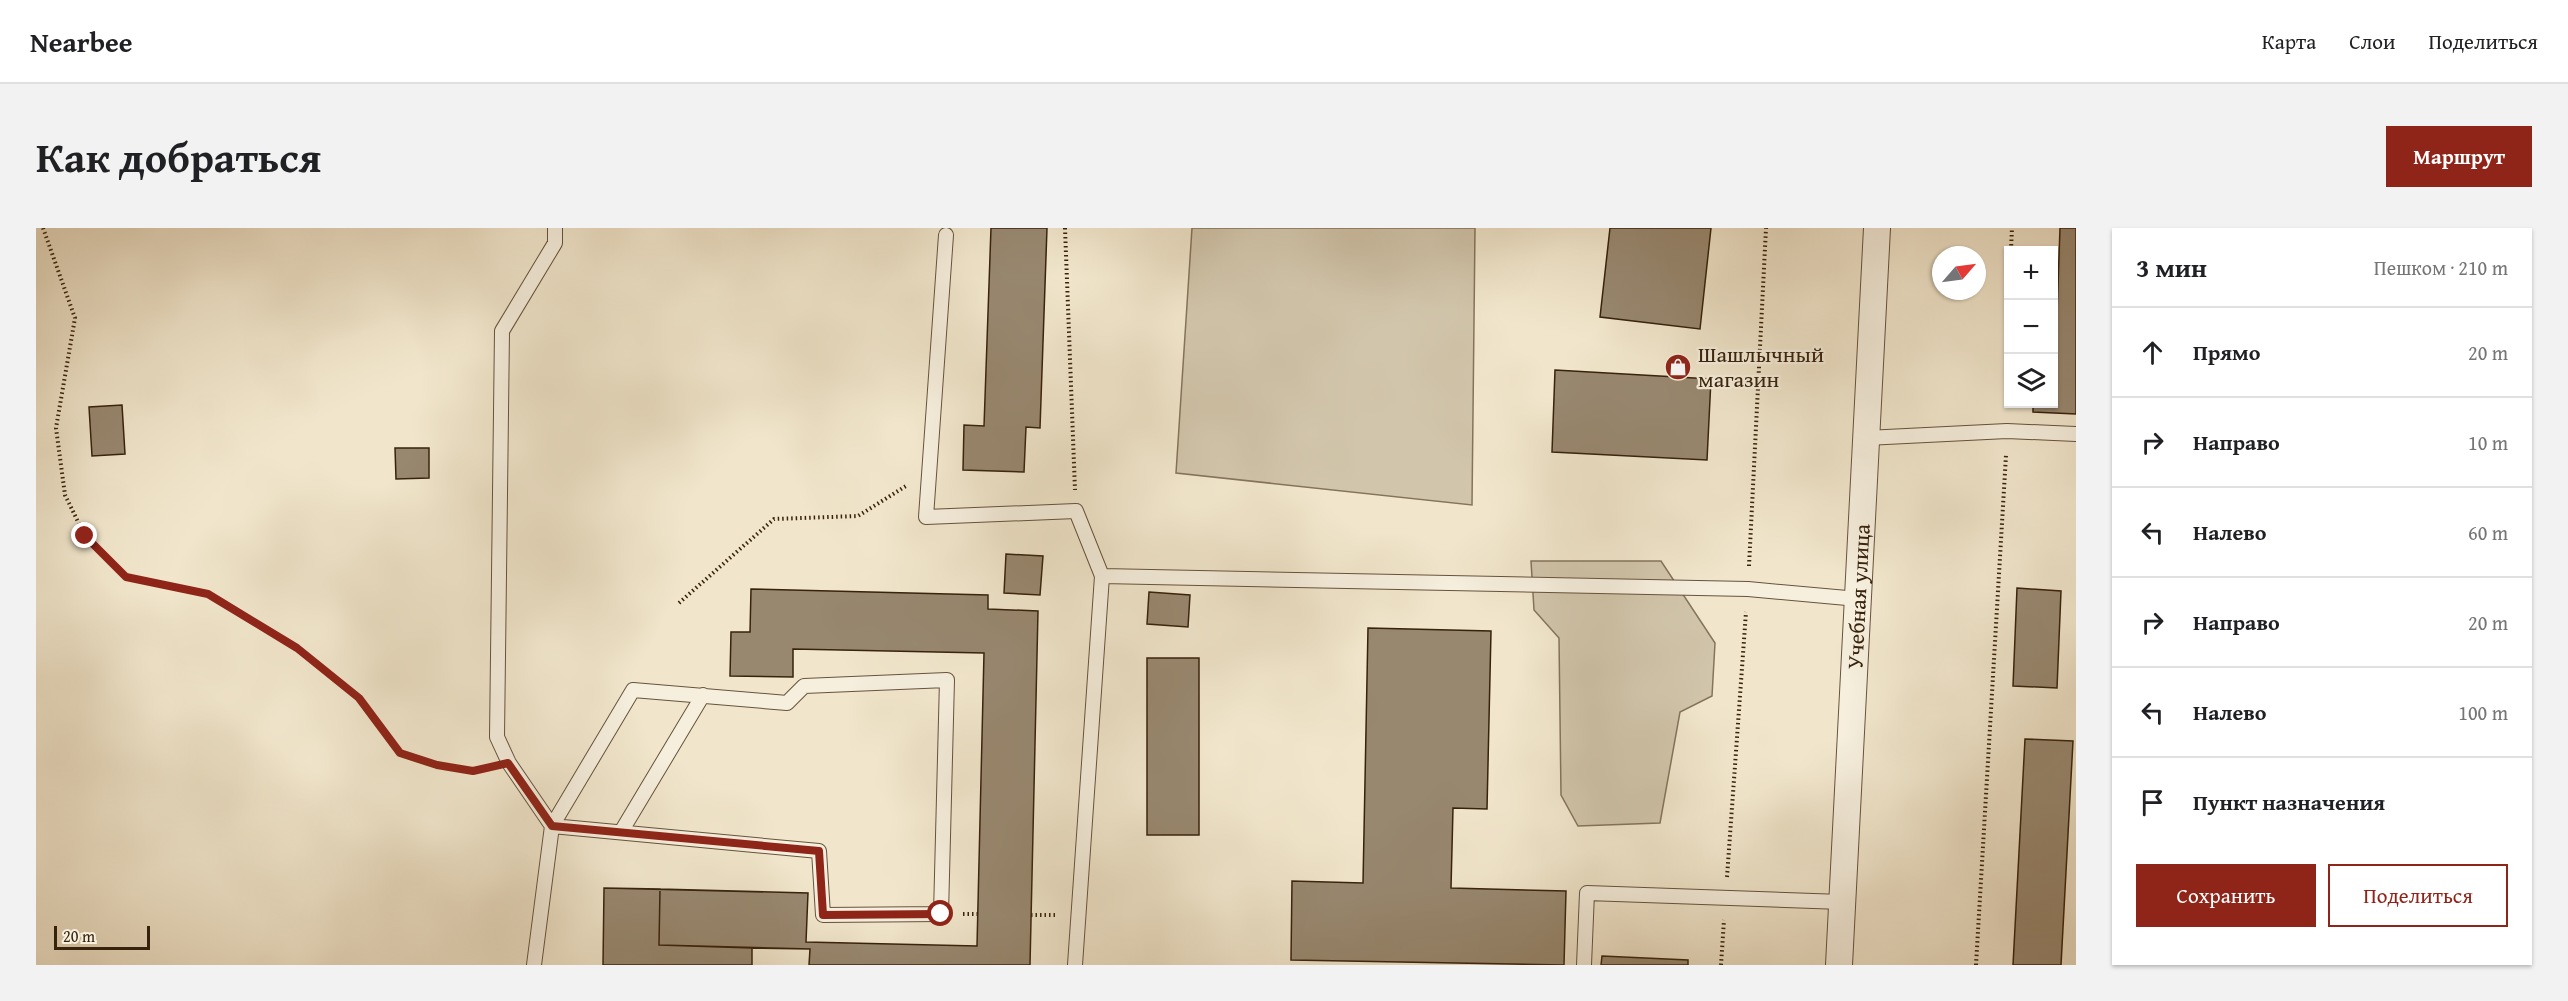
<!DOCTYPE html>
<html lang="ru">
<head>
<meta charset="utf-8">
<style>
	:root { --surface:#fff; --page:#f2f2f2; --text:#202124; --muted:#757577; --line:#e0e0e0; --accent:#8f2418 }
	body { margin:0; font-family:"Gentium Book Plus",serif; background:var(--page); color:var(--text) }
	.controls { position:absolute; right:18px; top:18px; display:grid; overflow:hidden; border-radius:0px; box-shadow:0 2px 4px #0004 }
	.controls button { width:54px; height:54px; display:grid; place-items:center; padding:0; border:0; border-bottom:2px solid var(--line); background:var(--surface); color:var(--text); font:30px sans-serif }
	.compass { position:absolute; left:1896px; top:18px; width:54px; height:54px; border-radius:50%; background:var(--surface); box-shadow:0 2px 4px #0004; rotate:62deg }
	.scale { position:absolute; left:18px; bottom:15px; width:96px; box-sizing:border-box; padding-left:6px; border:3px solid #37220c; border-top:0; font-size:16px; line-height:21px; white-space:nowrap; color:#37220c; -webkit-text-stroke:4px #f6efde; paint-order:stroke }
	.stop { position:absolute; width:18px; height:18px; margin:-14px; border:4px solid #8f2418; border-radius:50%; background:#fff }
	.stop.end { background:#8f2418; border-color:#fff; box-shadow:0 2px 6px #0008 }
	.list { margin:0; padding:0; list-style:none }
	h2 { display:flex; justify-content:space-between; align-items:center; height:78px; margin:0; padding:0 24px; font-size:26px }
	h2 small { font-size:20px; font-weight:400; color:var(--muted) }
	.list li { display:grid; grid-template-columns:39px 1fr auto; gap:18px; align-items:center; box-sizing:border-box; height:90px; padding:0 24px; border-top:2px solid var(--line) }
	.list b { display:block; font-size:22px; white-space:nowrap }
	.list em { font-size:20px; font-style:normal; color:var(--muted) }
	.actions { display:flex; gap:12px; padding:18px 24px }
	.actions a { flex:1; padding:14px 0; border:2px solid var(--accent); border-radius:0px; text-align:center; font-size:21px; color:var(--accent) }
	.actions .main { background:var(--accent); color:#fff }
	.icon { flex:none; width:33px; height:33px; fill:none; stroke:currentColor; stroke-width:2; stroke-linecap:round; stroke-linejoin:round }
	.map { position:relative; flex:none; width:2040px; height:737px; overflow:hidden; border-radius:0px }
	header { display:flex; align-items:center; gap:36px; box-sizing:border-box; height:84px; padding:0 30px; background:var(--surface); border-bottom:2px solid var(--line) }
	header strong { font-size:28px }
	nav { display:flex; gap:33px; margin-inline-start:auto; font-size:21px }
	.intro { display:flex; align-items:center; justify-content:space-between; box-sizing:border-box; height:144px; padding:0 36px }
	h1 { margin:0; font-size:42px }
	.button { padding:15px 27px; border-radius:0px; background:var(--accent); color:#fff; font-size:21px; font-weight:700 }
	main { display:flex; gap:36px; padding:0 36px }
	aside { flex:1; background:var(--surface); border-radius:0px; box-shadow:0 2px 4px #0004 }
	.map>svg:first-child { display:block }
</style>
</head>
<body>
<header>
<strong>Nearbee</strong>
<nav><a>Карта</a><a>Слои</a><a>Поделиться</a></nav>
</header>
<div class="intro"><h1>Как добраться</h1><a class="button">Маршрут</a></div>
<main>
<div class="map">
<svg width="2040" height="737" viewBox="0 0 2040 737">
	<rect width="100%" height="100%" fill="#f1e6cc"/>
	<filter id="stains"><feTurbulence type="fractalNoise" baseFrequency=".00333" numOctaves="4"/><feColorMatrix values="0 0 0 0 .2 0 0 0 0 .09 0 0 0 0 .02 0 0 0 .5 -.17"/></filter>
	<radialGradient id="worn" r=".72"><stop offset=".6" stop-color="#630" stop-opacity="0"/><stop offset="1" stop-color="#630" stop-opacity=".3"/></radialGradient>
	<path fill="#d1c5ab" stroke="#84745c" stroke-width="1.5" d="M1156,0H1439L1436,277L1140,245Z
		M1495,333H1625L1679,415L1676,468L1644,484L1624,595L1542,598L1525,567L1523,410L1498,382Z"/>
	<path fill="#988870" stroke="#37220c" stroke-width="1.5" d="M955,0H1011L1004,200L990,199L988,244L927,242L928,197L948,198Z
		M1574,0H1675L1664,101L1564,89Z
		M2024,0H2040V186L1997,184V176H2018V114H2020Z
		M1519,142L1675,151L1671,232L1516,224Z
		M86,177L89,226L56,228L53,179Z
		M359,220H393V250L360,251Z
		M970,326L1007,328L1004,367L968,365Z
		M1981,360L2025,363L2021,460L1977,458Z
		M715,361L952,367V381L1002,383L994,737H773L774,721L716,720V737H567L568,660L772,665L770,714L941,718L948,425L757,421V449L694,448L695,404H714Z
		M715,361L952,367V381L1002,383L994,737H773L774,721L623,717L624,661L772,665L770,714L941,718L948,425L757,421V449L694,448L695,404H714Z
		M1113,364L1154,367L1152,399L1111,396Z
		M1332,400L1455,403L1451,581L1417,580L1415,660L1530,663L1528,737L1255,732L1256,653L1327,655Z
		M1111,430H1163V607H1111Z
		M1989,511L2037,513L2025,737H1977Z
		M568,660L624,661L623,717L716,720V737H567Z
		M1566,728L1652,732V737H1565Z"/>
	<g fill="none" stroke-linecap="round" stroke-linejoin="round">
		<defs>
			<path id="service" d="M910,7L890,289L1040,283L1066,348
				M1830,210L1971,203L2040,206
				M911,452L905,686L787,687L783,623L516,598L597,462L751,475L768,458Z
				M585,604L667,467
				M498,737L516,598L473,535L461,509L466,103L519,15V0
				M1039,737L1066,348L1712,361L1822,371
				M1548,737L1551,665L1806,674"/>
			<g id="minor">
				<path id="s1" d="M1803,737L1841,0"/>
			</g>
		</defs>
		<use href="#service" stroke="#66533c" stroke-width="16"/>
		<use href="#minor" stroke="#66533c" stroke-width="28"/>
		<path stroke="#37220c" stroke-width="4" stroke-dasharray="1.5 3" stroke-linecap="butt" d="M7,0L39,90L20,200L29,267L49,308L90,349L172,366L261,420L323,470L364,525L401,537L437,543L450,540
			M1029,0L1039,262
			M1975,22L1976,0
			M1972,180V154
			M1713,338L1730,0
			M643,375L738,291L822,288L870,258
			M1691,649L1710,384
			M927,686H942
			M995,687H1021
			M1685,737L1688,692
			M1940,737L1970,227"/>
		<use href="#service" stroke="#f6efde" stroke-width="14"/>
		<use href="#minor" stroke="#f6efde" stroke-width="26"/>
	</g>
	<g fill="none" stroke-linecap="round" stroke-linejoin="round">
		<path stroke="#8f2418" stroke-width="8" d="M49,308L90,349L172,366L261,420L323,470L364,525L401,537L437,543L472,535L516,598L783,623L787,687L905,686"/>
	</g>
	<defs>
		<symbol id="shop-disc" viewBox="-11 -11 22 22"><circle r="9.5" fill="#8f2418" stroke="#f6efde"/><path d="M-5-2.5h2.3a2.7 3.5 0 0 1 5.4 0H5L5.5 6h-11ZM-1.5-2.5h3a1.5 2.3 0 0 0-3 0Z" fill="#fff"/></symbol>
	</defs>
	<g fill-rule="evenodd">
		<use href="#shop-disc" x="1627" y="124" width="30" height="30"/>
	</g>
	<g text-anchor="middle" stroke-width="4.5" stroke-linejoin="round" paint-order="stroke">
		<g font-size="22" fill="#37220c" stroke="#f6efde" text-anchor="start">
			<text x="1662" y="134">Шашлычный<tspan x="1662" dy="25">магазин</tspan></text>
		</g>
		<g font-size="22" fill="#37220c" stroke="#f6efde">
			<text dy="8" stroke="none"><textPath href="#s1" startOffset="369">Учебная улица</textPath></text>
		</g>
	</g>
	<rect width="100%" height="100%" filter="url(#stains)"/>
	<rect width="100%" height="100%" fill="url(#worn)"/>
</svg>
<div class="controls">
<button>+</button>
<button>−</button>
<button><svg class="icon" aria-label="layers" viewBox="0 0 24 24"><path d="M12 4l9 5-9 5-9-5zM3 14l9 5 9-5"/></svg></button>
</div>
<svg class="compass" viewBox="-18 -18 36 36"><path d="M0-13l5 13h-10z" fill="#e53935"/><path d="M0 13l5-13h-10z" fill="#757577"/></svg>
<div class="scale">20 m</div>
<div class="stop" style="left:905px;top:686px"></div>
<div class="stop end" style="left:49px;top:308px"></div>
</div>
<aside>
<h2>3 мин<small>Пешком · 210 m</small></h2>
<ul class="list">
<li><svg class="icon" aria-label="ahead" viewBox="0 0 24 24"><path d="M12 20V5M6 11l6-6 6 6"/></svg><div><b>Прямо</b></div><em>20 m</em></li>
<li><svg class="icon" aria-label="right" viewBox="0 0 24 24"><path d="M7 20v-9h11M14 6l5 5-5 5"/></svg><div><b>Направо</b></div><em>10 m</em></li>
<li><svg class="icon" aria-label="left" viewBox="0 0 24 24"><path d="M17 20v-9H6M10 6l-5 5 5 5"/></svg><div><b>Налево</b></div><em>60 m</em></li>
<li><svg class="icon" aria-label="right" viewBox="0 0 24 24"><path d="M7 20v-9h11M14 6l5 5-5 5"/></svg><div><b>Направо</b></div><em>20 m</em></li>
<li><svg class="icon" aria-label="left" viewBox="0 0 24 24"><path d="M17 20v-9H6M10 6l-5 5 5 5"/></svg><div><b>Налево</b></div><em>100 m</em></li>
<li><svg class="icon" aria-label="arrive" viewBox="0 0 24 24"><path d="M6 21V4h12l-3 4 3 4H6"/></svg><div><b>Пункт назначения</b></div></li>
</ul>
<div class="actions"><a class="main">Сохранить</a><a>Поделиться</a></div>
</aside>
</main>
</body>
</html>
